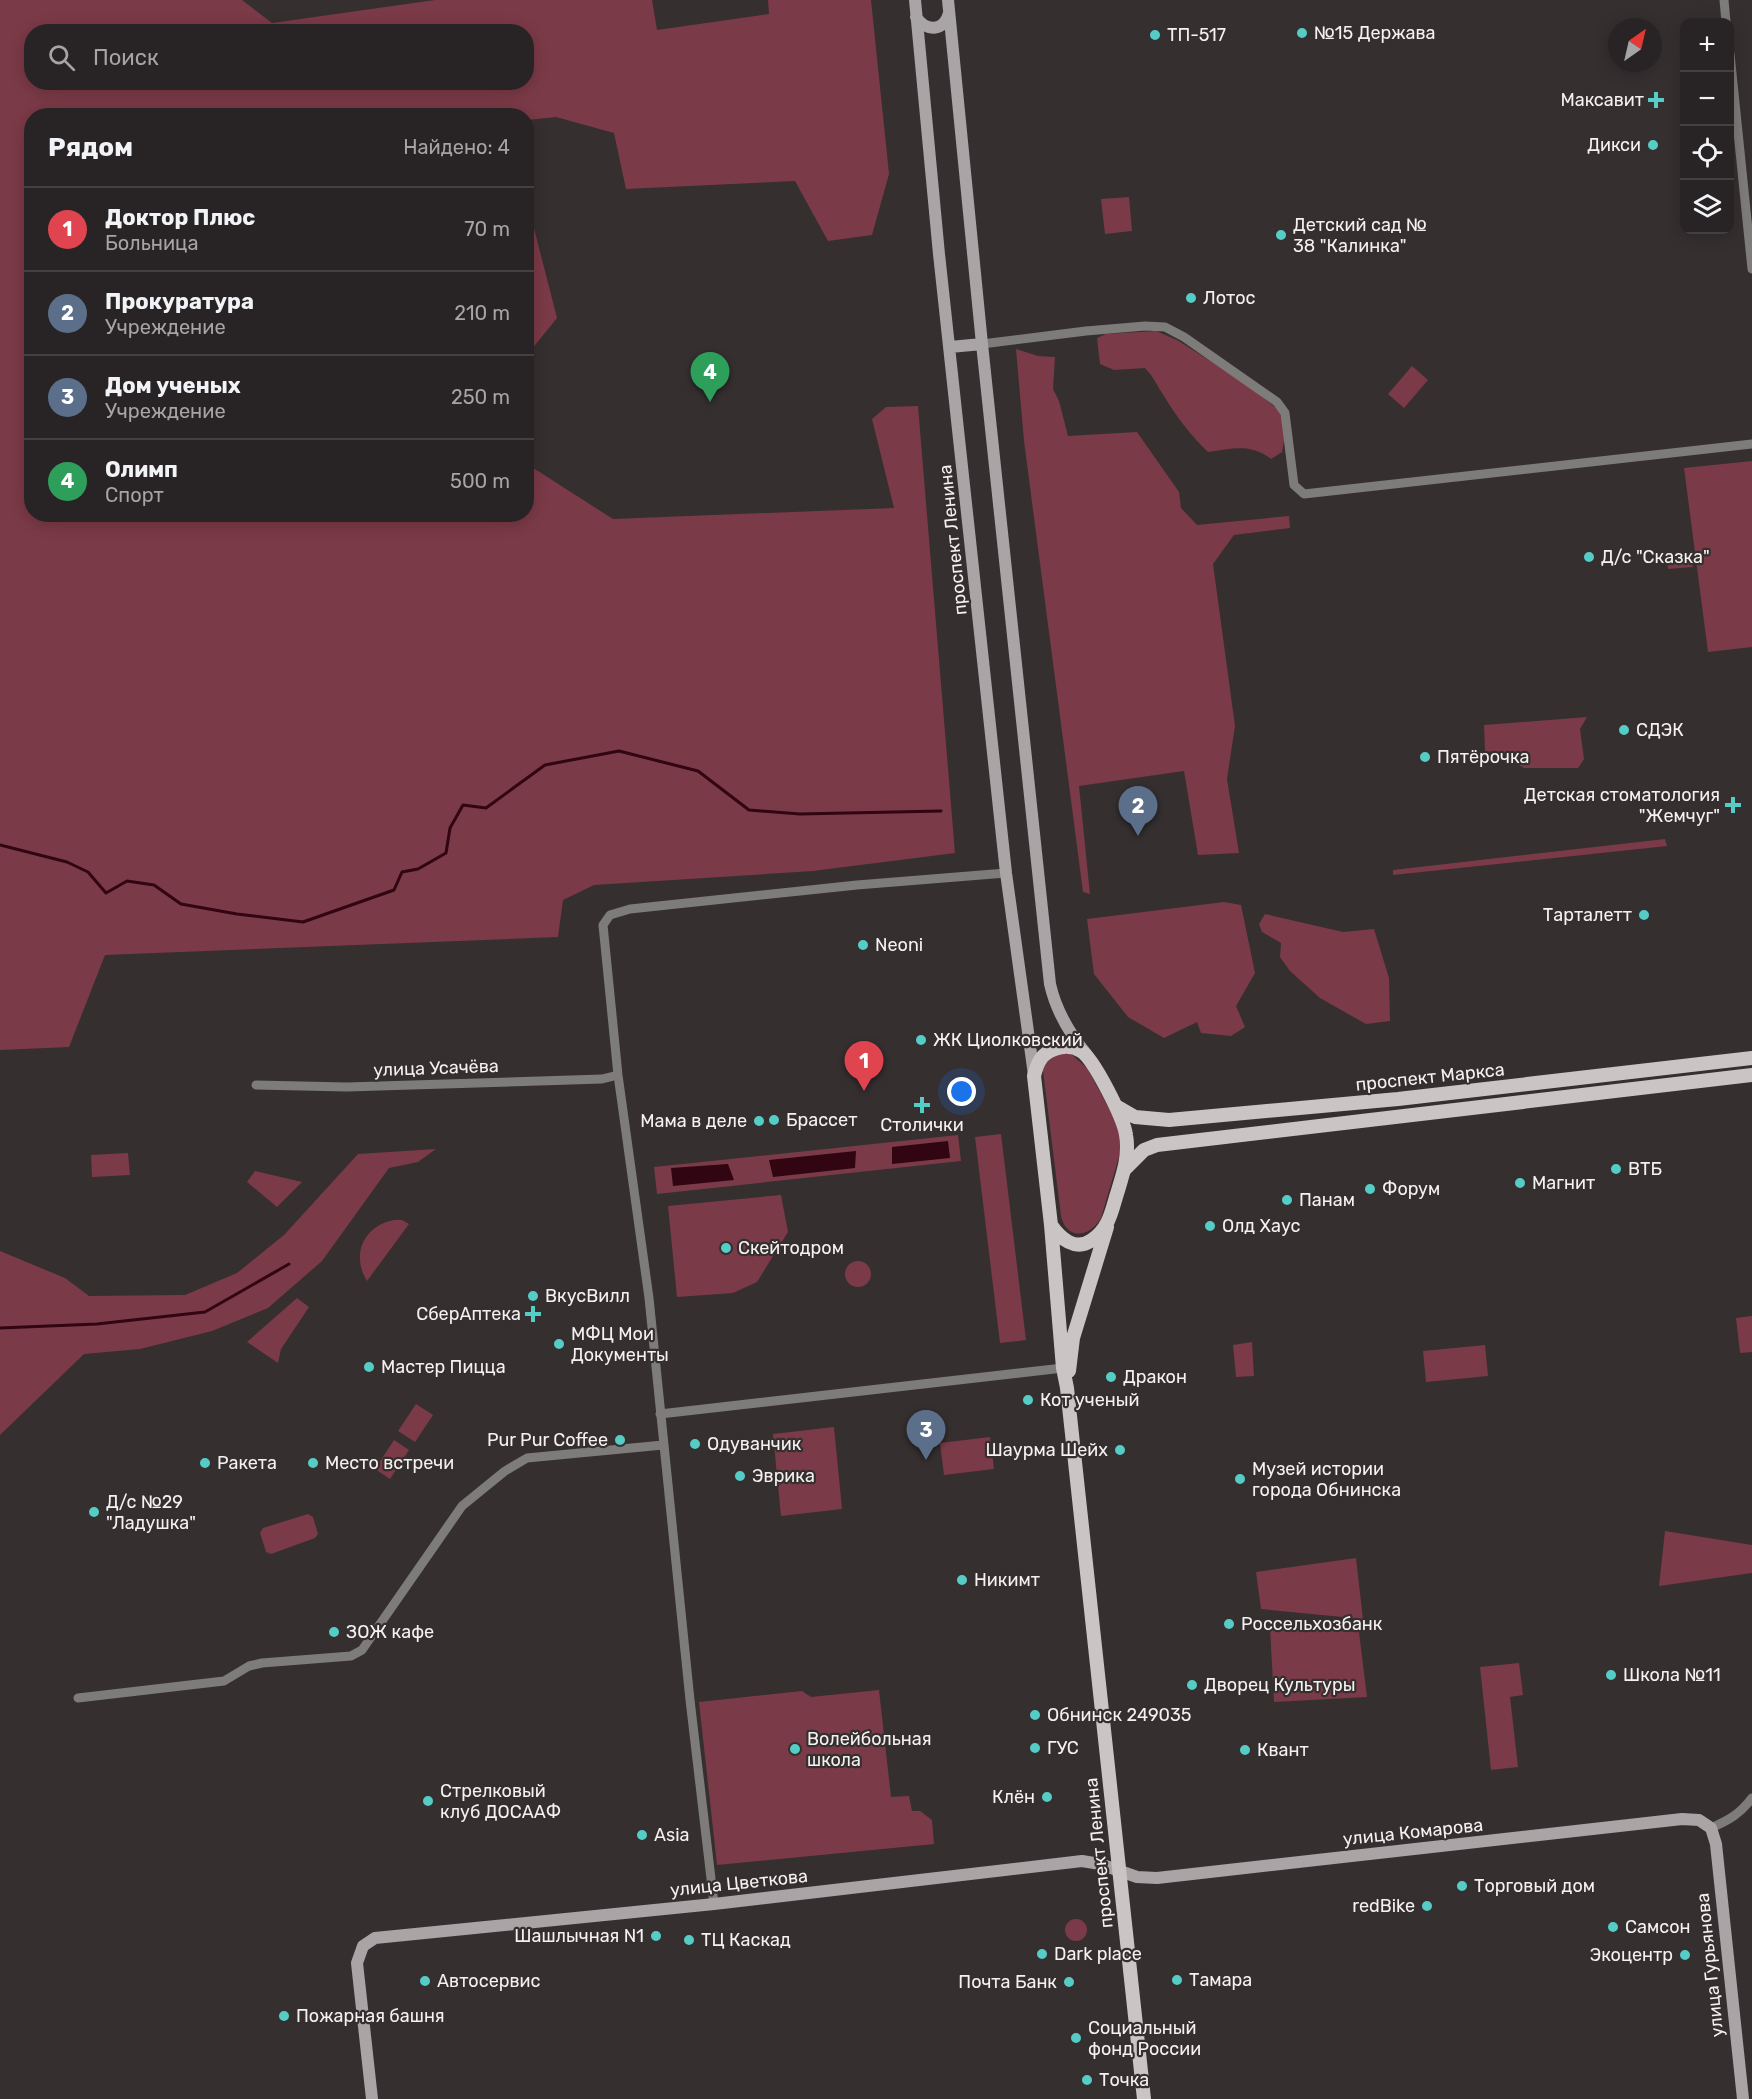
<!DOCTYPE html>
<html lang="ru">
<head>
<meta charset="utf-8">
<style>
	:root { --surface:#282324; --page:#342f31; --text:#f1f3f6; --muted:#a5a4a6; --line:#444041; --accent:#d93025 }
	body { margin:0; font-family:Rubik,sans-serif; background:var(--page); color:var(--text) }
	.controls { position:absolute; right:18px; top:18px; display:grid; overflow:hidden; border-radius:12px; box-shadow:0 3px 15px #0003 }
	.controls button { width:54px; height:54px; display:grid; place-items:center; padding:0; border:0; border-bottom:2px solid var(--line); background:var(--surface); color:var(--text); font:30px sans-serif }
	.compass { position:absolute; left:1608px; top:18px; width:54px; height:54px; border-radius:50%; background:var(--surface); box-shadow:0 3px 15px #0003; rotate:34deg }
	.you { position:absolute; left:962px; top:1092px; width:21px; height:21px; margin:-15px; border:4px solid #fff; border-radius:50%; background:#1a73e8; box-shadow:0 0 0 9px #1a73e833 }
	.badge { display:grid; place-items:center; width:39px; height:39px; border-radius:50%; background:var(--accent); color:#fff; font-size:20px; font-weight:700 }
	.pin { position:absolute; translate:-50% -50px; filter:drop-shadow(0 2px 3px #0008) }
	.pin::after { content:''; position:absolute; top:32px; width:21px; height:18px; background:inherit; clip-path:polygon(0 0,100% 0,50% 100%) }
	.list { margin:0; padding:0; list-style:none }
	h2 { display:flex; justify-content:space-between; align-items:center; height:78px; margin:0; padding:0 24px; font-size:26px }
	h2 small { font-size:20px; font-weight:400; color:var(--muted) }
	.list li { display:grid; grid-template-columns:39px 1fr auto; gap:18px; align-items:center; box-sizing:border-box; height:84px; padding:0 24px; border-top:2px solid var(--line) }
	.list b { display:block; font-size:22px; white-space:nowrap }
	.list p { margin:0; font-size:20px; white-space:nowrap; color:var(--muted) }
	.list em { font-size:20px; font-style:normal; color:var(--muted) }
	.icon { flex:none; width:33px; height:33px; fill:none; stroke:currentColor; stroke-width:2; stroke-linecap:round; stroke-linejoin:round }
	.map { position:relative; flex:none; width:1752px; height:2099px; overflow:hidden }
	.search { position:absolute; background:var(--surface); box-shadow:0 3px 15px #0003; left:24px; top:24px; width:510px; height:66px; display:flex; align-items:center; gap:15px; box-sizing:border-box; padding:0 21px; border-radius:24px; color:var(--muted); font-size:22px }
	.panel { position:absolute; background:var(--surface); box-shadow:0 3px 15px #0003; left:24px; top:108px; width:510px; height:414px; border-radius:24px }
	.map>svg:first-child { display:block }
</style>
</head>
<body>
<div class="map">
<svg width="1752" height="2099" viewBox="0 0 1752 2099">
	<rect width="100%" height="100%" fill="#352f30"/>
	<path fill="#7b3a47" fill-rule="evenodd" d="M0,0H242L272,23L435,0H652L657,30L769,14L768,0H871L889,174L872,235L828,241L795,181L626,189L614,133L556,117L527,120L526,116H32V514H526L527,464L613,519L894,508L872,419L886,407L918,406L955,853L813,871L594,885L563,900L558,937L105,955L69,1047L0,1050ZM32,32H526V82H32Z
		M526,197L557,318L527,355H526Z
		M1129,197L1132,231L1105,234L1101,199Z
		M1156,331L1177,340L1239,379L1280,411L1285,435L1282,452L1271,459C1250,443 1233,449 1208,452C1191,436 1176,416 1164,396C1157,386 1154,377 1145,368L1114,370L1100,364L1097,338L1106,334Z
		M1016,349L1038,356L1055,357L1053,389L1059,401L1068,436L1137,432L1179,492L1181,508L1197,525L1289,516L1290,528L1234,535L1213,564L1235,726L1227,779L1239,853L1198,855L1184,771L1079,786L1090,894L1083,892L1024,441Z
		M1412,366L1428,380L1404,408L1388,394Z
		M1752,461V647L1708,652L1684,468Z
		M1692,552L1693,567L1668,569L1667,555Z
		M1587,717L1580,729L1584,759L1578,768H1524L1496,751L1485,752L1484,725Z
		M1665,839L1667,846L1393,875V870Z
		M1224,902L1241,905L1255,973L1236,1006L1245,1027L1231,1036L1201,1033L1197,1022L1164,1038L1128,1017L1094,974L1087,919Z
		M1265,914L1343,932L1374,929L1389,978L1390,1021L1366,1024L1320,998L1290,971L1280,957L1281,943L1262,932L1259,924Z
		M1057,1053L1071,1054L1087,1068L1122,1132L1121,1150L1101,1218C1090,1237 1067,1241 1061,1216L1043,1071L1044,1065Z
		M1001,1134L1026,1340L1000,1343L975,1137Z
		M958,1135L961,1161L657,1194L654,1167Z
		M436,1149L418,1162L389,1168L322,1261L268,1308L212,1331L140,1349L84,1354L0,1435V1251L65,1278L89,1296L185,1295L237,1273L284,1235L358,1154Z
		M128,1153L130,1175L92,1177L91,1155Z
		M255,1171L302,1182L277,1207L247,1182Z
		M781,1195L788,1232L757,1282L733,1293L677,1297L668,1206Z
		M394,1220H402L409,1224L367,1281C351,1255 363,1226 394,1220Z
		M845 1274a13 13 0 1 1 26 0a13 13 0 1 1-26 0Z
		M297,1298L309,1307L281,1349L278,1363L247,1342Z
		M1752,1316V1352L1740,1353L1736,1318Z
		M1252,1342L1254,1376L1236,1377L1233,1345Z
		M1485,1345L1488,1376L1426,1382L1423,1351Z
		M416,1404L433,1415L415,1442L398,1431Z
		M834,1427L842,1509L781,1516L773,1434Z
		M990,1437L994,1469L944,1475L940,1443Z
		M394,1440L409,1450L390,1479L375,1469Z
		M308,1514L313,1517L318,1534L315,1538L271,1554L266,1552L260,1533L263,1528Z
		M1665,1531L1752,1545V1573L1659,1586Z
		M1356,1558L1363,1619L1261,1609L1256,1572Z
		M1270,1628L1359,1632L1367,1697L1274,1702Z
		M1519,1663L1523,1695L1510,1697L1518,1767L1491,1770L1480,1667Z
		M879,1690L891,1797L909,1796L912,1811H920L932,1820L934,1844L717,1865L699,1702L802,1691L811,1697Z
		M1065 1930a11 11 0 1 1 22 0a11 11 0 1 1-22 0Z"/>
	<path fill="#310511" d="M948,1141L950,1158L892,1164V1147Z
		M856,1151L855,1168L773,1177L769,1160Z
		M728,1164L734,1180L673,1186L671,1168Z"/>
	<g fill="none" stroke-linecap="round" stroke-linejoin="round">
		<path stroke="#310511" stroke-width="3" d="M0,845L67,862L88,872L106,893L127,881L154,885L181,904L237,914L303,922L394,890L402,872L418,869L446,853L450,828L463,805L486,808L545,765L619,751L698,771L749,810L800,814L941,811
			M0,1328L97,1324L205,1312L289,1264"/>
		<path stroke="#7e7b7b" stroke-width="9" d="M1724,0L1726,22
			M1730,54L1752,269
			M982,344L1086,331L1145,326L1165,327L1184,337L1277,402L1285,413L1294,485L1304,494L1752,444
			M256,1085L347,1087L602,1079L618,1075
			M660,1414L1063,1368
			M78,1698L224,1681L249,1666L262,1663L351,1656L362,1650L462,1506L505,1471L527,1458L663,1445
			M1711,1828C1729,1820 1740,1814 1752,1798
			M714,1904L690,1700L649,1298L618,1075L603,925L610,915L630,909L857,885L1006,873"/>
		<path stroke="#a9a4a5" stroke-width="12" d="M915,0L939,254L1006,873L1034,1075
			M948,0L982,344L1050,984C1056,1011 1069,1033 1087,1055
			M916,17C926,32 944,32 949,13
			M950,347L982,344
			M372,2099L357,1963L363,1946L375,1938L714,1904L1082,1861L1100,1864L1137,1877L1157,1878L1682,1819L1699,1820L1711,1828L1716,1844L1743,2099"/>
		<path stroke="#cbc4c5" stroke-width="14" d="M1116,1106L1135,1117L1169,1120L1398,1099L1752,1058
			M1124,1170L1144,1150L1157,1145L1752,1075
			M1051,1225C1060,1238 1075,1252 1092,1240C1108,1229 1111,1214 1116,1197C1122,1177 1130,1156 1126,1135C1124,1119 1094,1059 1081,1051C1073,1046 1063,1046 1055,1049C1041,1053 1037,1064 1034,1076L1051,1225L1063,1368L1067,1388L1144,2099
			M1069,1371L1073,1338L1107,1227"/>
	</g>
	<g fill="#55cdc6" stroke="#352f30" stroke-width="2">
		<circle cx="1302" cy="33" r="6"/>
		<circle cx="1155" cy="35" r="6"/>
		<path d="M1653 91h6v6h6v6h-6v6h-6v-6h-6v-6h6z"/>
		<circle cx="1653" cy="145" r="6"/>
		<circle cx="1281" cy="235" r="6"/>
		<circle cx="1191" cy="298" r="6"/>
		<circle cx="1589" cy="557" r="6"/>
		<circle cx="1624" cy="730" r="6"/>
		<circle cx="1425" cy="757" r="6"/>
		<path d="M1730 796h6v6h6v6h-6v6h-6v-6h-6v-6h6z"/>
		<circle cx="1644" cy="915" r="6"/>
		<circle cx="863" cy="945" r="6"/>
		<circle cx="921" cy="1040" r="6"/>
		<path d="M919 1096h6v6h6v6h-6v6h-6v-6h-6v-6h6z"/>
		<circle cx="774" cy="1120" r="6"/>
		<circle cx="759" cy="1121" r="6"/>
		<circle cx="1616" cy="1169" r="6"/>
		<circle cx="1520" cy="1183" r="6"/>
		<circle cx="1370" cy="1189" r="6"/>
		<circle cx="1287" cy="1200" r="6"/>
		<circle cx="1210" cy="1226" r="6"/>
		<circle cx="726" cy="1248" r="6"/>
		<circle cx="533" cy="1296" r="6"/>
		<path d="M530 1305h6v6h6v6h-6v6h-6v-6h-6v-6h6z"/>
		<circle cx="559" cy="1344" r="6"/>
		<circle cx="369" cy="1367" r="6"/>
		<circle cx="1111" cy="1377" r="6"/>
		<circle cx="1028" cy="1400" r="6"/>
		<circle cx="620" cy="1440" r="6"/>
		<circle cx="695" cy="1444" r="6"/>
		<circle cx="1120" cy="1450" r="6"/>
		<circle cx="205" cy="1463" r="6"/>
		<circle cx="313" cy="1463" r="6"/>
		<circle cx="740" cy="1476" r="6"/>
		<circle cx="1240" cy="1479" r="6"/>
		<circle cx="94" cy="1512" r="6"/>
		<circle cx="962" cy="1580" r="6"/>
		<circle cx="1229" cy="1624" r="6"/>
		<circle cx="334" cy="1632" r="6"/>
		<circle cx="1611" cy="1675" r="6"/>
		<circle cx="1192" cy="1685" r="6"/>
		<circle cx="1035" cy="1715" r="6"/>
		<circle cx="1035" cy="1748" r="6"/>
		<circle cx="795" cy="1749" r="6"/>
		<circle cx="1245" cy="1750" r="6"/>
		<circle cx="1047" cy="1797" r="6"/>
		<circle cx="428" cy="1801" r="6"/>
		<circle cx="642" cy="1835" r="6"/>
		<circle cx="1462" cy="1886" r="6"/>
		<circle cx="1427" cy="1906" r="6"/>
		<circle cx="1613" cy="1927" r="6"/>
		<circle cx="656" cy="1936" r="6"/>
		<circle cx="689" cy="1940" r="6"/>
		<circle cx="1042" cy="1954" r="6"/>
		<circle cx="1685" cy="1955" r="6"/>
		<circle cx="1177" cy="1980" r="6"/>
		<circle cx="425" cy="1981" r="6"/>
		<circle cx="1069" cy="1982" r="6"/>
		<circle cx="284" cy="2016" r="6"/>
		<circle cx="1076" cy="2038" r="6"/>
		<circle cx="1087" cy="2080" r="6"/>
	</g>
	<g text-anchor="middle" stroke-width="4.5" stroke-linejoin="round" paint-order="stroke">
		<g font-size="18" fill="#f5f1f1" stroke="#352f30" text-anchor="start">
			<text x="1314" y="39">№15 Держава</text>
			<text x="1167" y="41">ТП-517</text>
			<text x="1644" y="106" text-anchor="end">Максавит</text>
			<text x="1641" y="151" text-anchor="end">Дикси</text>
			<text x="1293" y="231">Детский сад №<tspan x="1293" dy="21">38 "Калинка"</tspan></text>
			<text x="1203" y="304">Лотос</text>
			<text x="1601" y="563">Д/с "Сказка"</text>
			<text x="1636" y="736">СДЭК</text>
			<text x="1437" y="763">Пятёрочка</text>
			<text x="1720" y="801" text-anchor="end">Детская стоматология<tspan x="1720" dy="21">"Жемчуг"</tspan></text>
			<text x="1632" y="921" text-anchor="end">Тарталетт</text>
			<text x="875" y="951">Neoni</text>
			<text x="933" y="1046">ЖК Циолковский</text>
			<text x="786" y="1126">Брассет</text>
			<text x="747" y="1127" text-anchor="end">Мама в деле</text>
			<text x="922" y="1131" text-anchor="middle">Столички</text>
			<text x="1628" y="1175">ВТБ</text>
			<text x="1532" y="1189">Магнит</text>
			<text x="1382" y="1195">Форум</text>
			<text x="1299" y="1206">Панам</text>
			<text x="1222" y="1232">Олд Хаус</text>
			<text x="738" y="1254">Скейтодром</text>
			<text x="545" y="1302">ВкусВилл</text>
			<text x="521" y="1320" text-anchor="end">СберАптека</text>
			<text x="571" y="1340">МФЦ Мои<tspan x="571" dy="21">Документы</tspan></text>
			<text x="381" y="1373">Мастер Пицца</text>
			<text x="1123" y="1383">Дракон</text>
			<text x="1040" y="1406">Кот ученый</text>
			<text x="608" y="1446" text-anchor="end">Pur Pur Coffee</text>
			<text x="707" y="1450">Одуванчик</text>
			<text x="1108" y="1456" text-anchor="end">Шаурма Шейх</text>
			<text x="217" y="1469">Ракета</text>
			<text x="325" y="1469">Место встречи</text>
			<text x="1252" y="1475">Музей истории<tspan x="1252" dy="21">города Обнинска</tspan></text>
			<text x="752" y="1482">Эврика</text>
			<text x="106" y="1508">Д/с №29<tspan x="106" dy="21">"Ладушка"</tspan></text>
			<text x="974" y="1586">Никимт</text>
			<text x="1241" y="1630">Россельхозбанк</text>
			<text x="346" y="1638">ЗОЖ кафе</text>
			<text x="1623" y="1681">Школа №11</text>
			<text x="1204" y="1691">Дворец Культуры</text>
			<text x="1047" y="1721">Обнинск 249035</text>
			<text x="807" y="1745">Волейбольная<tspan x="807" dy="21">школа</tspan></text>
			<text x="1047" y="1754">ГУС</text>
			<text x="1257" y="1756">Квант</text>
			<text x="440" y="1797">Стрелковый<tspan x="440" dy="21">клуб ДОСААФ</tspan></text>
			<text x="1035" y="1803" text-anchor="end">Клён</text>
			<text x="654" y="1841">Asia</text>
			<text x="1474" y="1892">Торговый дом</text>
			<text x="1415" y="1912" text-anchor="end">redBike</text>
			<text x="1625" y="1933">Самсон</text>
			<text x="644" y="1942" text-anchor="end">Шашлычная N1</text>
			<text x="701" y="1946">ТЦ Каскад</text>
			<text x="1054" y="1960">Dark place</text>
			<text x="1673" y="1961" text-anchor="end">Экоцентр</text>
			<text x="1189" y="1986">Тамара</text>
			<text x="437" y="1987">Автосервис</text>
			<text x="1057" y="1988" text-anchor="end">Почта Банк</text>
			<text x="296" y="2022">Пожарная башня</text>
			<text x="1088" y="2034">Социальный<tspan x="1088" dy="21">фонд России</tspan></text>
			<text x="1099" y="2086">Точка</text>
		</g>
		<g font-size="18" fill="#f5f1f1" stroke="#352f30">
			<text transform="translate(953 540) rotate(-96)" y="6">проспект Ленина</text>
			<text transform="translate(436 1068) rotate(-2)" y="6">улица Усачёва</text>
			<text transform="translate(1430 1077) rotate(-6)" y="6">проспект Маркса</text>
			<text transform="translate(1413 1832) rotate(-6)" y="6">улица Комарова</text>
			<text transform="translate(1099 1853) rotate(-96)" y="6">проспект Ленина</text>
			<text transform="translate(739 1883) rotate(-6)" y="6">улица Цветкова</text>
			<text transform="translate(1710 1965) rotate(-96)" y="6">улица Гурьянова</text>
		</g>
	</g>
</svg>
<div class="controls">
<button>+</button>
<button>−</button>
<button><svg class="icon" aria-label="locate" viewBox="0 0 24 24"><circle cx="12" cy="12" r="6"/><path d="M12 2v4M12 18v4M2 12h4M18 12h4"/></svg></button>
<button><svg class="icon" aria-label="layers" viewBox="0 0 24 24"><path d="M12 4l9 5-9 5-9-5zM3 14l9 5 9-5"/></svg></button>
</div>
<svg class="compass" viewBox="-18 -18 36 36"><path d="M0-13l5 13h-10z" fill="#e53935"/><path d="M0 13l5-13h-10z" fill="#a5a4a6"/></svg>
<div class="you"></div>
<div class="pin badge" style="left:864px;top:1091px;background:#e0444e">1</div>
<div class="pin badge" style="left:1138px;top:836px;background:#5c6f8a">2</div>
<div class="pin badge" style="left:926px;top:1460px;background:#5c6f8a">3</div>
<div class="pin badge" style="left:710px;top:402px;background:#2e9e5b">4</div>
<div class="search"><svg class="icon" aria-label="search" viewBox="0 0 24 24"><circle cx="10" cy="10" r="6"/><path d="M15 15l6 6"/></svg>Поиск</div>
<section class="panel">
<h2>Рядом<small>Найдено: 4</small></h2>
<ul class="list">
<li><span class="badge" style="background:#e0444e">1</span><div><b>Доктор Плюс</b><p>Больница</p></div><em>70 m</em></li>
<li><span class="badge" style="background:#5c6f8a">2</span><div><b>Прокуратура</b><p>Учреждение</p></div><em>210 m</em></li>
<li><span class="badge" style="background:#5c6f8a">3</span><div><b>Дом ученых</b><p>Учреждение</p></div><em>250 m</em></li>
<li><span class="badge" style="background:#2e9e5b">4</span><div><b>Олимп</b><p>Спорт</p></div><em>500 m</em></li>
</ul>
</section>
</div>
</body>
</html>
